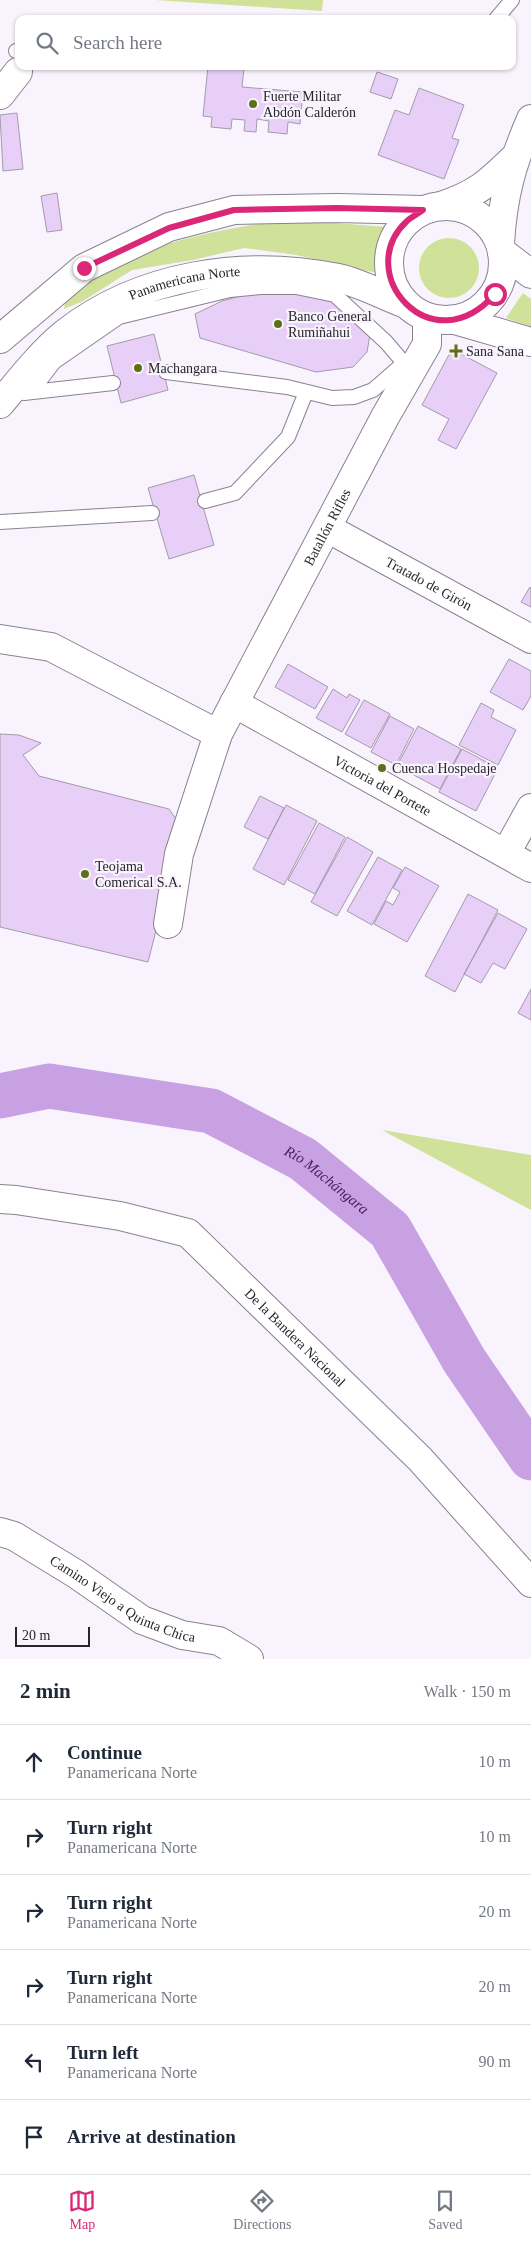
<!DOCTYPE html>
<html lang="en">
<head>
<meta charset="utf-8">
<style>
	:root { --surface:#fff; --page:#f2f2f3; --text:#1f2937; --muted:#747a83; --line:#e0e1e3; --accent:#db2777 }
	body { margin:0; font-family:"Times New Roman",serif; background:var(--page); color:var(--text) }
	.scale { position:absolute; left:15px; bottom:12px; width:75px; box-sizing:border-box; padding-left:5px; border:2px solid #28252b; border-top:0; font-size:14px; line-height:18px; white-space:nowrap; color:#28252b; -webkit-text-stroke:4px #f9f3fd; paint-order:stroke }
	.stop { position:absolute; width:15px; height:15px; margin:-11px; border:4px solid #db2777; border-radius:50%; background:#fff }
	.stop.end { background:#db2777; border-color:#fff; box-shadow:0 1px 5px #0008 }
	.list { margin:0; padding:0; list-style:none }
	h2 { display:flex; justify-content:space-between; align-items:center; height:65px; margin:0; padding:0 20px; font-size:21px }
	h2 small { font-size:16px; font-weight:400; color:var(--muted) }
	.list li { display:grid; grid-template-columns:32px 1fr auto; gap:15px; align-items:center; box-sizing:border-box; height:75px; padding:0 20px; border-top:1px solid var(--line) }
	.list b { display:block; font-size:19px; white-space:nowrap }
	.list p { margin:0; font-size:16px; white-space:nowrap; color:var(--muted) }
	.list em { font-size:16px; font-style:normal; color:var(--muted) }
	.icon { flex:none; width:28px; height:28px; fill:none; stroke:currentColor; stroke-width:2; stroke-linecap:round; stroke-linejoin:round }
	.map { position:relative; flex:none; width:531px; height:1659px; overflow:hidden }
	.search { position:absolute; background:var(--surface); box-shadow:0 1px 4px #0004; left:15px; right:15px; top:15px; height:55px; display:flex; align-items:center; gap:12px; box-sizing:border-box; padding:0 18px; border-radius:10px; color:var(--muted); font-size:19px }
	.sheet { height:515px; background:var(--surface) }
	nav { display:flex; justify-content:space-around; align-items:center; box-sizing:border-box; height:70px; border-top:1px solid var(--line); background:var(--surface); font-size:14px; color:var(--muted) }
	nav a { display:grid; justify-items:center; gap:2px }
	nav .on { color:var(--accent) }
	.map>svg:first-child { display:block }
</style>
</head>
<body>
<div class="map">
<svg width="531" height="1659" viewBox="0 0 531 1659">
	<rect width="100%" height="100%" fill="#f9f3fd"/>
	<path fill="#d0e199" d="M155,0H323L322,11Z
		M264,223H334L388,227L377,273L296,255L244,248L193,260L132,270L83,301L64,309L66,295C94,277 123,259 155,248C191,236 227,229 264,223Z
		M419 268a30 30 0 1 1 60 0a30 30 0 1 1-60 0Z
		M523,293L531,299V327L506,318Z
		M382,1130L531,1155V1210Z"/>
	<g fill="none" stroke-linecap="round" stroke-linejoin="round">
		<path stroke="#c8a1e2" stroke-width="45" id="s1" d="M0,1096L49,1086L211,1111L303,1159L390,1230L464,1360L531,1458"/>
	</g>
	<path fill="#e7cff8" stroke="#a39baa" d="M208,66L244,68L242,87L303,92L300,124L288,122L287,134L268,132L269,121L257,119L256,132L244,131L245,120L232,119L231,129L211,127L212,117L203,116Z
		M377,72L398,79L391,99L370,92Z
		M419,88L464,105L452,138L459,140L444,179L378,155L395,110L409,115Z
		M17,113L23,169L3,171L0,115Z
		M57,193L62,230L47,232L41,196Z
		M270,288L331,299L370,335L367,352L353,367L316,372L200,338L195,314L222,301Z
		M154,334L168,390L121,403L107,346Z
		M452,349L497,373L456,449L438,440L449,419L422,405Z
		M194,475L214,545L169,559L148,488Z
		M530,587L531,588V607L521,602Z
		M509,659L531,671V696L523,710L490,692Z
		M288,664L328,687L315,709L275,687Z
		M333,689L347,698L349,694L360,700L342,732L316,718Z
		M364,700L390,714L371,748L345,734Z
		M481,703L494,710L491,717L516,730L498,765L459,745Z
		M390,716L414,729L396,765L371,752Z
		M418,726L461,749L440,789L397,766Z
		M0,734L19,735L41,743L23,755L39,776L169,809L176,819L184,821L148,962L0,927Z
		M462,749L498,768L476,811L439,792Z
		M260,796L284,808L268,839L244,827Z
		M286,805L317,821L284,885L253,869Z
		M319,823L345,837L315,894L288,880Z
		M347,837L373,852L337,916L311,902Z
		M378,857L402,870L372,925L347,911Z
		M405,867L439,886L407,942L374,924L386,901L393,905L400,892L393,888Z
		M468,894L498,910L455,992L425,976Z
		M498,913L527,929L505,969L493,963L481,983L464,974Z
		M531,989V1020L518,1013Z"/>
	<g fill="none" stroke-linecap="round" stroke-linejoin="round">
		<defs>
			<path id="service" d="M496,19L512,0
				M16,51H19
				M166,372L287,387L332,398L354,397L373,390L404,363
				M31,392L54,362L119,317L230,290L260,287H296L335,295L386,342L404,363L413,368
				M24,393L113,383
				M205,501L235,493L288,437L306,392
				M0,522L152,513"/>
			<g id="minor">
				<path d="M0,95L18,72"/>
				<path id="s2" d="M327,528L531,639"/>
				<path d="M0,639L51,647L218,734"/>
				<path id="s3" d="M234,703L531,868"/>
				<path d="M506,853L531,808"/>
				<path id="s4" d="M168,924L179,854L218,734L385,417L427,344V318"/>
				<path id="s5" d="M0,1199L16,1200L120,1216L188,1233L420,1459L531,1583"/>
				<path id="s6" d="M0,1532L14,1536L76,1574L142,1620L182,1635L219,1641L249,1659"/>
			</g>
			<g id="secondary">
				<circle cx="446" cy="263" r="57"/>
				<path d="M441,206C477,194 487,184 514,158"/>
				<path d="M500,243C503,195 512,163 531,119"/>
				<path d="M502,252L531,274"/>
				<path d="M455,320L531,342"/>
				<path d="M0,339L84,268L169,227L234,210L337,208L423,210"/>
				<path id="s7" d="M0,404C20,380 40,354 64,334C140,274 245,259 338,278C361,283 384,296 406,304"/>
			</g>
		</defs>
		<use href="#service" stroke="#8b8291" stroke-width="16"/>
		<use href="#minor" stroke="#8b8291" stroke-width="30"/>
		<use href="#secondary" stroke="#8b8291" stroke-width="30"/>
		<use href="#service" stroke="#fff" stroke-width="14"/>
		<use href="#minor" stroke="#fff" stroke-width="28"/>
		<use href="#secondary" stroke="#fff" stroke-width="28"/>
	</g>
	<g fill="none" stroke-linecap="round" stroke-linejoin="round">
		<path stroke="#db2777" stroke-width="6" d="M84,268L169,228L234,210L337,208L423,210C418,214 411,217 407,221C351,273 432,366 495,294"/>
	</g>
	<g fill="#5f6e19" stroke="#f9f3fd" stroke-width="2">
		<circle cx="253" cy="104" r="5"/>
		<circle cx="278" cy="324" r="5"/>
		<path d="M453.5 343.5h5v5h5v5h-5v5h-5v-5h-5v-5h5z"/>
		<circle cx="138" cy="368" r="5"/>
		<circle cx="382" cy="768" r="5"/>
		<circle cx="85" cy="874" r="5"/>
	</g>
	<g text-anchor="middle" stroke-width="4.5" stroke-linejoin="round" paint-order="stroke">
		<g font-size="14" fill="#28252b" stroke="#f9f3fd" text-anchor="start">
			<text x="263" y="101">Fuerte Militar<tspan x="263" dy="16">Abdón Calderón</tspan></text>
			<text x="288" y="321">Banco General<tspan x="288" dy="16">Rumiñahui</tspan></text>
			<text x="466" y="356">Sana Sana</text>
			<text x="148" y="373">Machangara</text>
			<text x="392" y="773">Cuenca Hospedaje</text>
			<text x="95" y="871">Teojama<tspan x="95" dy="16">Comerical S.A.</tspan></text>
		</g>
		<g font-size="14" fill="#28252b" stroke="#f9f3fd">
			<text dy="5" stroke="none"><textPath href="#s7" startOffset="228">Panamericana Norte</textPath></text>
			<text dy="5" stroke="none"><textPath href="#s4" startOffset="431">Batallón Rifles</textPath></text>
			<text dy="5" stroke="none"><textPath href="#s2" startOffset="116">Tratado de Girón</textPath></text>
			<text dy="5" stroke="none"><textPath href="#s3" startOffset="170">Victoria del Portete</textPath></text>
			<text dy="5" stroke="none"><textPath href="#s5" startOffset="341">De la Bandera Nacional</textPath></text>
			<text dy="5" stroke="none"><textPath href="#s6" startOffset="141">Camino Viejo a Quinta Chica</textPath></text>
		</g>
		<g font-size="15" font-style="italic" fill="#4c1b67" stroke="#f9f3fd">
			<text dy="5" stroke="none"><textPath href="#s1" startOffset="349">Río Machángara</textPath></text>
		</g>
	</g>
</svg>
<div class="scale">20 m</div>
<div class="stop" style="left:495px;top:294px"></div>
<div class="stop end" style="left:84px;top:268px"></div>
<div class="search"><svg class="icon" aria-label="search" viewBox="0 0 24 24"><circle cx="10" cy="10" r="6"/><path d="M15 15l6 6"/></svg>Search here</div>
</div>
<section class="sheet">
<h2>2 min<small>Walk · 150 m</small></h2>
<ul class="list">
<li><svg class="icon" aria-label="ahead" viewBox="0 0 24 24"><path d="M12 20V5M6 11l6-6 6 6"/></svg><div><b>Continue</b><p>Panamericana Norte</p></div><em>10 m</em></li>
<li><svg class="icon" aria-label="right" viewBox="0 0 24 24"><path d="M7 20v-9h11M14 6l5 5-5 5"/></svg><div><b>Turn right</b><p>Panamericana Norte</p></div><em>10 m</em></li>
<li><svg class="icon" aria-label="right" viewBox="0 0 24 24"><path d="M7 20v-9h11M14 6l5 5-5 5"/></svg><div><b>Turn right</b><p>Panamericana Norte</p></div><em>20 m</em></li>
<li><svg class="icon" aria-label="right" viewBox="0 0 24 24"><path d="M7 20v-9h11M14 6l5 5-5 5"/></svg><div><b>Turn right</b><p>Panamericana Norte</p></div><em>20 m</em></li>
<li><svg class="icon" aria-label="left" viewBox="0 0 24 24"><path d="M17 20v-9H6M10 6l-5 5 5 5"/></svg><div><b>Turn left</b><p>Panamericana Norte</p></div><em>90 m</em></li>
<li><svg class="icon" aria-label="arrive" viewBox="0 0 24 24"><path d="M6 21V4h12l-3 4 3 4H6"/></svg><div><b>Arrive at destination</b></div></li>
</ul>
</section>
<nav>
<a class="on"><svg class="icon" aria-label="map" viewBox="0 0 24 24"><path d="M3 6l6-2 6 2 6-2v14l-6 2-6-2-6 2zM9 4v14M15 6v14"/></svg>Map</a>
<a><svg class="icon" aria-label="directions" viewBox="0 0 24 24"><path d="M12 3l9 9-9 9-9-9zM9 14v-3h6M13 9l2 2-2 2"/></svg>Directions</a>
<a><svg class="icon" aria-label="saved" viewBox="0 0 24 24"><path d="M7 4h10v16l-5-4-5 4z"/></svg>Saved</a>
</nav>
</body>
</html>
